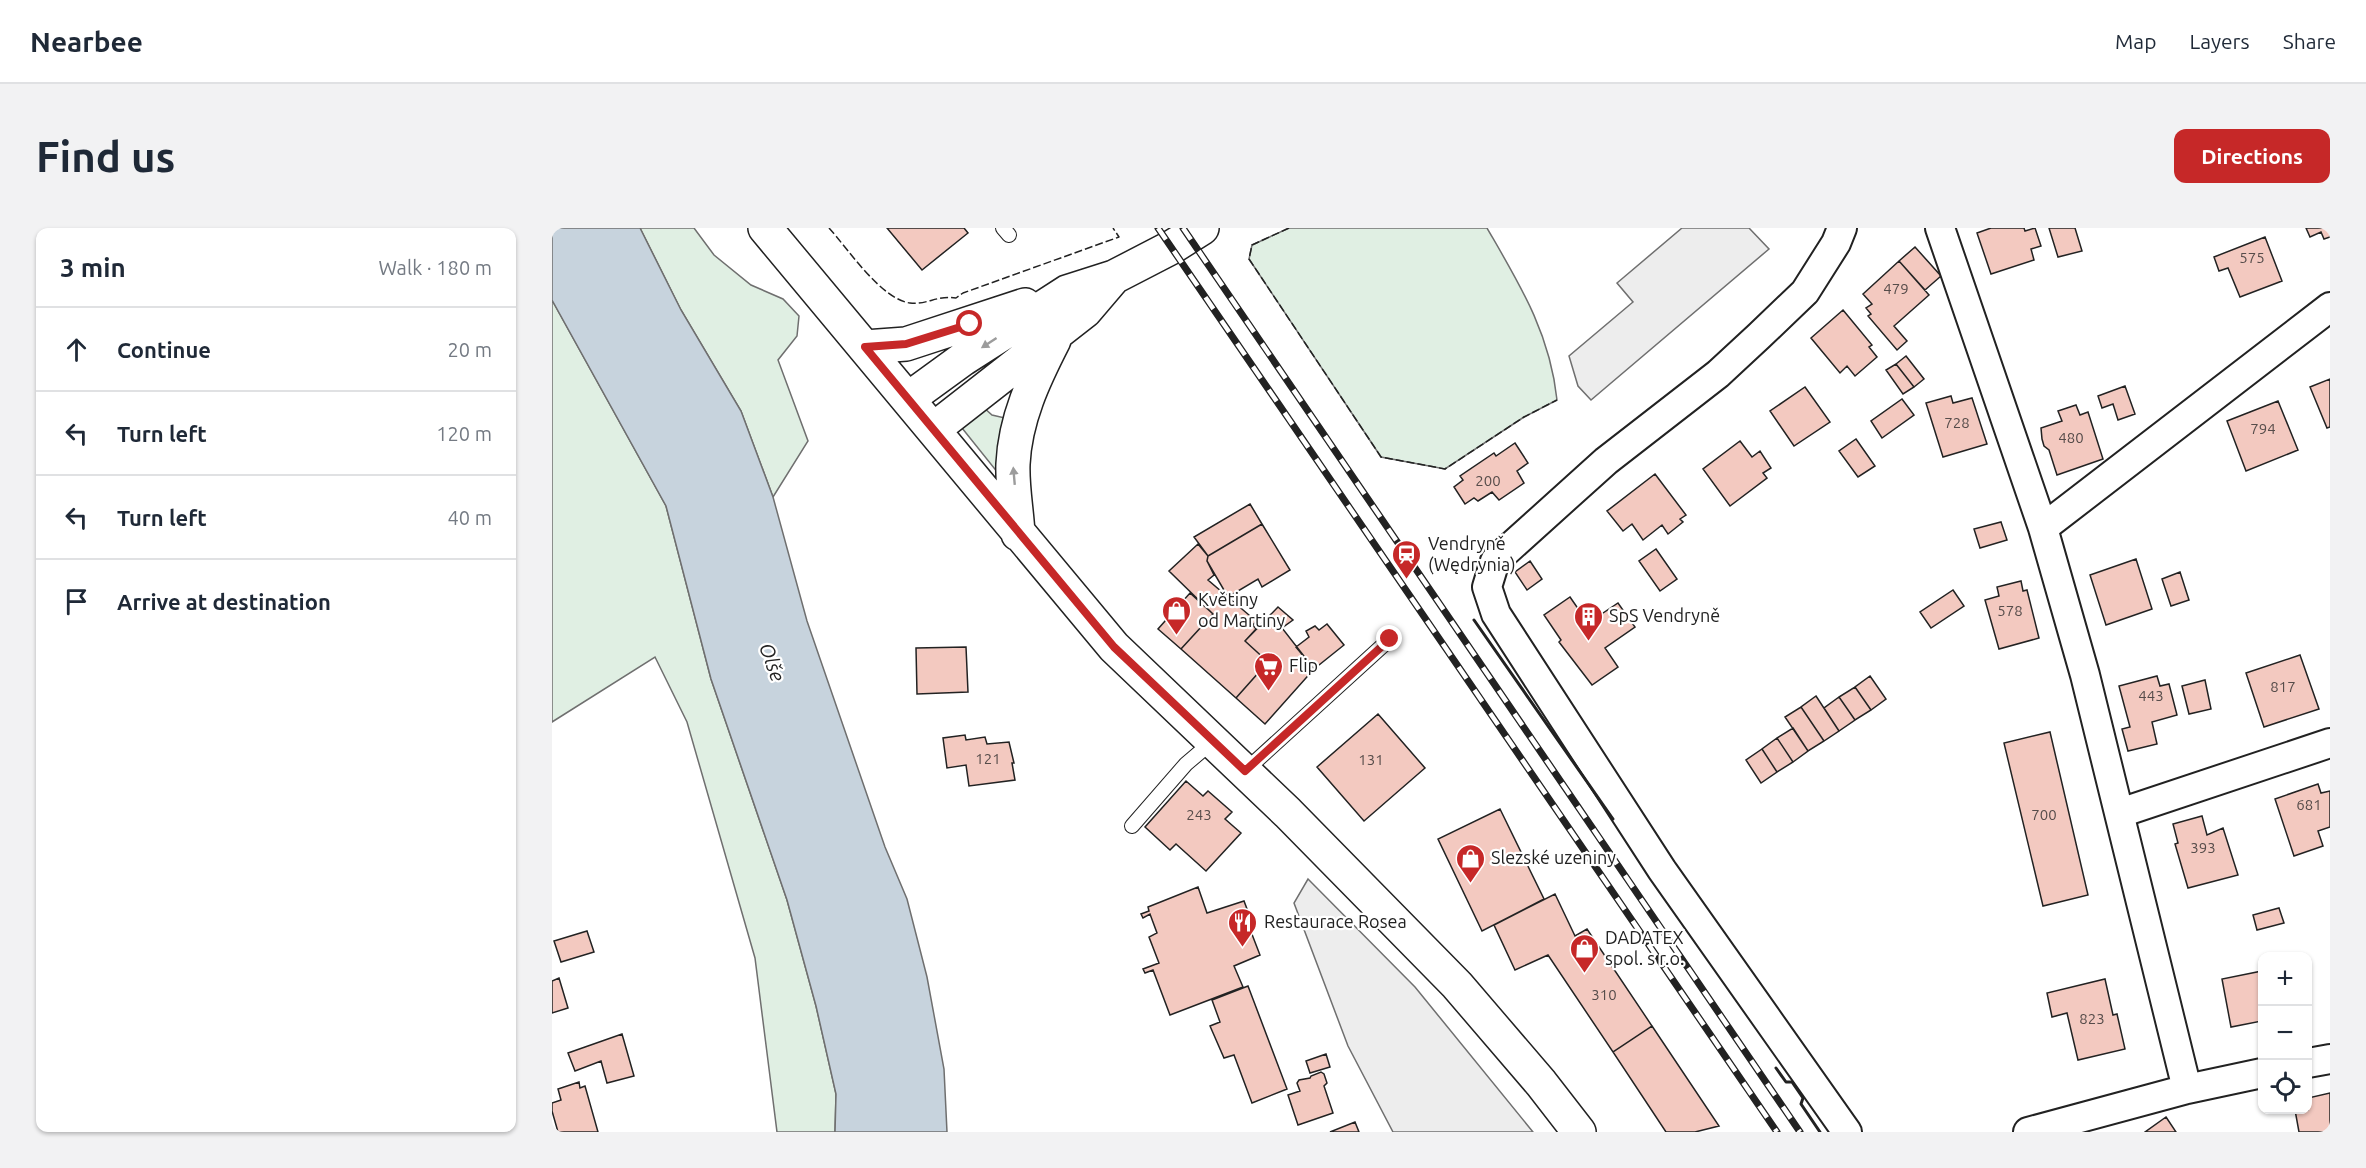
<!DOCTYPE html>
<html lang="en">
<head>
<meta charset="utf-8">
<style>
	:root { --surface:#fff; --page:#f2f2f3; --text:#1f2937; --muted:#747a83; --line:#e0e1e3; --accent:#c62828 }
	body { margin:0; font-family:Ubuntu,sans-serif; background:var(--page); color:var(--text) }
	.controls { position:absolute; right:18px; bottom:18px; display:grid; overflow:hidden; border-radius:12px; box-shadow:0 2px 4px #0004 }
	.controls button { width:54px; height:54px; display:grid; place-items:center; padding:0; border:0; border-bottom:2px solid var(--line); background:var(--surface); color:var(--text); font:30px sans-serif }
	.stop { position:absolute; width:18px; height:18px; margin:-14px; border:4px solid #c62828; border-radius:50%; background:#fff }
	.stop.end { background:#c62828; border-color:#fff; box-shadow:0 2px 6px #0008 }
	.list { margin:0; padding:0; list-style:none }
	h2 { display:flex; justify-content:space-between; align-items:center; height:78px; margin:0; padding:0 24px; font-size:26px }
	h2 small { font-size:20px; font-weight:400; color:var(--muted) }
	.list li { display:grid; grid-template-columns:39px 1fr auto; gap:18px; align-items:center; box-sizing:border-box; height:84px; padding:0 24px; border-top:2px solid var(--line) }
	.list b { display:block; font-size:22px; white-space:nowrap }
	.list em { font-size:20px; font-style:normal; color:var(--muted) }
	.icon { flex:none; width:33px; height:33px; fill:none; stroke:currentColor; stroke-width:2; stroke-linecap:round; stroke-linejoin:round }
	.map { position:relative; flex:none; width:1778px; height:904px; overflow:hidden; border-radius:12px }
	header { display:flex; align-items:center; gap:36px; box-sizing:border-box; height:84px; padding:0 30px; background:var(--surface); border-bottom:2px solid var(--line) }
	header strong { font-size:28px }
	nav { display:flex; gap:33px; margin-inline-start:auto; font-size:21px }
	.intro { display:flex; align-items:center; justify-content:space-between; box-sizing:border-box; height:144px; padding:0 36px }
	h1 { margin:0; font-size:42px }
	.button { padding:15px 27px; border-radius:12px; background:var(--accent); color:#fff; font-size:21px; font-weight:700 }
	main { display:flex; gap:36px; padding:0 36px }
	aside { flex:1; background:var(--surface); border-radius:12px; box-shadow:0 2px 4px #0004 }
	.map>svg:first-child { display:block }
</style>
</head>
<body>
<header>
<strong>Nearbee</strong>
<nav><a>Map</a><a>Layers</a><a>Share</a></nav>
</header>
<div class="intro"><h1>Find us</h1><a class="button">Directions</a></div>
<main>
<aside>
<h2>3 min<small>Walk · 180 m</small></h2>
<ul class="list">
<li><svg class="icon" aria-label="ahead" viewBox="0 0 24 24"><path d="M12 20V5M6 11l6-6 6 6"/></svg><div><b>Continue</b></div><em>20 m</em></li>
<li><svg class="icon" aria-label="left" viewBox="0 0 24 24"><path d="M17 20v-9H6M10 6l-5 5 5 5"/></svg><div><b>Turn left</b></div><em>120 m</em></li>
<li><svg class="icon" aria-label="left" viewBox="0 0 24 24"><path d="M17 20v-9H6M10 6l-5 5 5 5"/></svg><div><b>Turn left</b></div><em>40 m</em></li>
<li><svg class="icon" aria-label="arrive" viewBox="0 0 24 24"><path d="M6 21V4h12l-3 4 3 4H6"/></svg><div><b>Arrive at destination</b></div></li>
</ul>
</aside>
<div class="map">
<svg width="1778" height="904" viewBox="0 0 1778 904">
	<rect width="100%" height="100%" fill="#fff"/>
	<path fill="#e0efe3" stroke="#6f6f6f" stroke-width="1.5" d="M88,0H142L162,27L199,57L231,71L247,88L245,108L226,132L256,213L221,269L189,183L129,82Z
		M737,0H935C968,57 998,105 1005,172L972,189L893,241L829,229L697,31L700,17Z
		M0,72L114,278L159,451L235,672L264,778L284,866L283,904H225L203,730L135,494L103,429L0,494Z
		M430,178L440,187L453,190L446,245L410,200Z"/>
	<path fill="#ededed" stroke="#6f6f6f" stroke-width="1.5" d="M1130,0H1197L1217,21L1039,172L1026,158L1017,128L1081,74L1065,55Z
		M756,651L863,759L981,904H841L796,818L742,675Z"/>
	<path fill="#c7d3dd" stroke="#6f6f6f" stroke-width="1.5" d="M0,0H88L129,82L189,183L221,269L255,393L333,619L355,671L375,749L392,841L395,904H283L284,866L264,778L235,672L159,451L114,278L0,72Z"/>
	<path fill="#f3c9c0" stroke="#222" stroke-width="1.5" d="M335,0H412L416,5L370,42Z
		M1439,0H1472L1473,3L1483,0L1489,18L1479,21L1482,32L1439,46L1425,5Z
		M1497,0H1523L1530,23L1506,29Z
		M1754,0H1778V9L1772,11L1769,4L1758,9Z
		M1713,9L1730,53L1688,69L1676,40L1667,43L1662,29Z
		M1363,19L1389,48L1373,62L1347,33Z
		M1347,33L1377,67L1342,98L1355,113L1345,122L1316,88L1319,86L1314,80L1320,76L1311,66Z
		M1291,82L1320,117L1317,119L1325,129L1303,148L1295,138L1288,145L1259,110Z
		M1354,128L1372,151L1362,159L1344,136Z
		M1344,136L1362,159L1351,166L1334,142Z
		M1778,151V199L1775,200L1758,159Z
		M1573,158L1583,186L1566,192L1561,176L1550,180L1546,168Z
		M1253,159L1278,194L1242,218L1218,183Z
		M1399,168L1401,175L1420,170L1435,216L1391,229L1374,175Z
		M1350,171L1362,187L1330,210L1319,193Z
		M1726,173L1746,222L1694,243L1675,193Z
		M1524,177L1528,187L1536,184L1551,231L1505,247L1497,222L1492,218L1490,211L1489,200L1510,193L1506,183Z
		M1304,211L1323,238L1306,249L1287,223Z
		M1188,213L1200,229L1208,223L1219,240L1211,245L1215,250L1178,278L1151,241Z
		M963,215L976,235L965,243L972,255L947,272L940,264L926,273L922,270L913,276L902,259L911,252L908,248L942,225L944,228Z
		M1103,246L1134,287L1128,291L1131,294L1116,306L1110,297L1091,312L1080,296L1071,303L1055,283Z
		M698,276L710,296L656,328L642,309Z
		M1449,294L1455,312L1428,320L1422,301Z
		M710,296L738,342L710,359L706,351L676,369L655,333L656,328Z
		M646,316L656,328L655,333L662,347L656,352L704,393L701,397L704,401L693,413L716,434L684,470L629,421L661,386L617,343Z
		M1104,321L1125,351L1108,363L1087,333Z
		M1584,331L1600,381L1554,397L1538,347Z
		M978,333L990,351L975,362L963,344Z
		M1628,344L1637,372L1619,378L1610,351Z
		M1469,353L1471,363L1475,362L1487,410L1447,421L1433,372L1447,368L1445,359Z
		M1401,362L1412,378L1379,400L1368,384Z
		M638,365L661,386L629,421L606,401Z
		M1018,369L1029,385L1041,376L1048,387L1066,375L1083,399L1053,420L1066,439L1040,457L1007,414L1009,412L992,387Z
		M726,379L741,392L730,400L762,441L713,496L684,470L716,434L693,413Z
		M775,396L792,417L762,441L744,419L757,409L754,403L763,398L767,402Z
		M414,419L416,464L365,466L364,420Z
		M1748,427L1767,481L1712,499L1694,445Z
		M1318,448L1334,471L1319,482L1303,459Z
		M1605,448L1608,458L1617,456L1625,487L1600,494L1605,516L1576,523L1570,501L1578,499L1567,458Z
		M1653,452L1659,481L1637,486L1630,458Z
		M1303,459L1319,482L1303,492L1287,469Z
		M1264,468L1287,503L1272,513L1249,479Z
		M1287,469L1303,492L1287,503L1272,480Z
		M1249,479L1272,513L1256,523L1233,489Z
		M826,486L873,540L812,593L765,539Z
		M1241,500L1256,523L1241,534L1225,510Z
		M1498,504L1536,667L1491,678L1452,515Z
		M413,507L414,512L433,509L435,516L457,514L462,535H460L463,552L417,558L414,537L395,540L391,510Z
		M1225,510L1241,534L1225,544L1210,521Z
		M1210,521L1225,544L1209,555L1194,532Z
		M634,553L651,568L656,563L680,584L673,591L689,605L654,643L624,616L618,622L593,599Z
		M1766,556L1769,565L1778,563V599L1766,603L1771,618L1742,628L1723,571Z
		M948,581L992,671L930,703L886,611Z
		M1650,588L1655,607L1671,600L1686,647L1636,660L1623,616L1626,615L1621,596Z
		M646,659L655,685L692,673L695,681L691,683L708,727L682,738L691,759L618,787L601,742L593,745L591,741L607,735L597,709L605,705L598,686L591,690L589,686L597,683L596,679Z
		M1003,666L1023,708L1035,701L1100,798L1061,824L996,727L963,742L942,697Z
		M1727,680L1732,695L1705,702L1701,687Z
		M35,703L42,724L9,734L2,713Z
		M1710,743V793L1679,799L1670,751Z
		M7,750L16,780L0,785V753Z
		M1553,751L1561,787L1565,786L1573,821L1526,832L1515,785L1500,789L1495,765Z
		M696,758L735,861L700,875L682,827L672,830L658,798L668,794L660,772Z
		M1100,798L1167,898L1143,904H1114L1061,824Z
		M70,806L82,848L55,855L49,833L23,843L16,825Z
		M774,826L778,839L758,845L754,833Z
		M769,844L772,846L775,855L772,858L781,885L746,897L736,867L748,863L745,855L747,852L758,850L759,848Z
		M27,854L28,860L33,858L46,904H6L0,883V875L9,872L6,861Z
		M1778,865V904H1747L1743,882H1756V870Z
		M1614,889L1624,904H1593Z
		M803,894L807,904H778Z"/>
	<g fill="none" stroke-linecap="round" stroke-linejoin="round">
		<defs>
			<path id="lane" d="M451,0L457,7
				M693,543L838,411
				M580,598L634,536L661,513"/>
			<path id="street" d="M1290,0L1284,15L1253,64L1207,108L1166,146L1054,233L943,333L935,359L944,386L1110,642L1295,904
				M1388,0L1491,300L1533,447L1635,861L1476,904
				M1491,300L1778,79
				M1568,585L1778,515
				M1756,835L1778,831
				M1635,861L1710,845"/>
			<path id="secondary" d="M213,0L562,419L736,585L905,757L989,855L1027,904
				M313,119L354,116L473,77
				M356,171L411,131L515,64L562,49L620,19L650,0
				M382,201L533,83L562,49
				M466,306C465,284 460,259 461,236C463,191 482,151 502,112"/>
		</defs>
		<use href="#lane" stroke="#222" stroke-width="16"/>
		<use href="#street" stroke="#222" stroke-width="32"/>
		<use href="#secondary" stroke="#222" stroke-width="36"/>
		<use href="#lane" stroke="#fff" stroke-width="14"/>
		<use href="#street" stroke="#fff" stroke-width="28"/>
		<use href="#secondary" stroke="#fff" stroke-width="33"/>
		<defs>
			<path id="rail" d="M606,0L1225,904
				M631,0L1248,904"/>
		</defs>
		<use href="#rail" stroke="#222" stroke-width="7"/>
		<use href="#rail" stroke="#fff" stroke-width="4.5" stroke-dasharray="14" stroke-linecap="butt"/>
		<path stroke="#222" stroke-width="1.5" stroke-dasharray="8 3" stroke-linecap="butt" d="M277,0C297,22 329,71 358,75C375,77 385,67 404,70L411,65L567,9L561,0
			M737,0L700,17L697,31L829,229L893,241L972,189L1005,172"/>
		<path stroke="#222" stroke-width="3" d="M922,392L1061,591
			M1224,840L1234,854H1240L1251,870L1249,876L1268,904"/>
	</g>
	<defs><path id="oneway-solid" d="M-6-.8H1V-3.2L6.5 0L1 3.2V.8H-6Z" transform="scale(1.5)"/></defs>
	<g fill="#9c9c9c">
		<use href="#oneway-solid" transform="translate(437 115) rotate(147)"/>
		<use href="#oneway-solid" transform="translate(462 248) rotate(-95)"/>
	</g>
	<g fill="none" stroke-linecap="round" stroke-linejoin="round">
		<path stroke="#c62828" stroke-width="8" d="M418,96L354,116L313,119L562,419L693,543L838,411"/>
	</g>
	<defs>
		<symbol id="station-pin" viewBox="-11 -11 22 30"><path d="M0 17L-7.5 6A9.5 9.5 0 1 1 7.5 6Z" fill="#c62828" stroke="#fff"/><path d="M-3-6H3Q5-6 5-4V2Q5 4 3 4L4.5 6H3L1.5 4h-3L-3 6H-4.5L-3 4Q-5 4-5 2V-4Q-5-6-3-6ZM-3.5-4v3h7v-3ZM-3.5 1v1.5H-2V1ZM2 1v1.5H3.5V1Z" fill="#fff"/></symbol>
		<symbol id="shop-pin" viewBox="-11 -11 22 30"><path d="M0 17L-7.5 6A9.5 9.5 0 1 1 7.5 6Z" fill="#c62828" stroke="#fff"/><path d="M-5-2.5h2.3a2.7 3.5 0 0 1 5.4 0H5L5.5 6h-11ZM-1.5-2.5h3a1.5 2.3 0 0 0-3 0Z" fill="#fff"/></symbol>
		<symbol id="building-pin" viewBox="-11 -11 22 30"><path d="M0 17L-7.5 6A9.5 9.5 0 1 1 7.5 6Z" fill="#c62828" stroke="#fff"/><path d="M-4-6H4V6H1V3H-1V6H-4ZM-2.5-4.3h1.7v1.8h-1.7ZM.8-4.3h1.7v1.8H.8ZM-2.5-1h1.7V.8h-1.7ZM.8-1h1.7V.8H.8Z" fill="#fff"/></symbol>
		<symbol id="supermarket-pin" viewBox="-11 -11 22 30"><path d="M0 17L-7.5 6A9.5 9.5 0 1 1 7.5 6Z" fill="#c62828" stroke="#fff"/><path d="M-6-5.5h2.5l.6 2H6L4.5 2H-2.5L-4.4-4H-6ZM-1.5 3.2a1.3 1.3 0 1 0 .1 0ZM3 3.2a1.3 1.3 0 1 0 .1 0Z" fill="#fff"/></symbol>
		<symbol id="restaurant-pin" viewBox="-11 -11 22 30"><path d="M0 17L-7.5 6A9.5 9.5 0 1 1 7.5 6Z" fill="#c62828" stroke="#fff"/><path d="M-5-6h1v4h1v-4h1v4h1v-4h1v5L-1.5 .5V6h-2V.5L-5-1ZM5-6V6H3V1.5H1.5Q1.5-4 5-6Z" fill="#fff"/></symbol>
	</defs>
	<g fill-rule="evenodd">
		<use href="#station-pin" x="838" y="310" width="33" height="45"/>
		<use href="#shop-pin" x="608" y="366" width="33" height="45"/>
		<use href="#building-pin" x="1020" y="372" width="33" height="45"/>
		<use href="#supermarket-pin" x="700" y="422" width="33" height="45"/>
		<use href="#shop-pin" x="902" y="614" width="33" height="45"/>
		<use href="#restaurant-pin" x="674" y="678" width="33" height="45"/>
		<use href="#shop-pin" x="1016" y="704" width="33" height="45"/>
	</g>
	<g text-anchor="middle" stroke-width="4.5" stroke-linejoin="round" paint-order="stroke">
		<g font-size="15" fill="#564c4a">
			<text x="1700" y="35">575</text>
			<text x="1344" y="66">479</text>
			<text x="1405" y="200">728</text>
			<text x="1711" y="206">794</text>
			<text x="1519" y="215">480</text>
			<text x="936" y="258">200</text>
			<text x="1458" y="388">578</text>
			<text x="1731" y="464">817</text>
			<text x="1599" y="473">443</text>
			<text x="436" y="536">121</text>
			<text x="819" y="537">131</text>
			<text x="1757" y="582">681</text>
			<text x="647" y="592">243</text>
			<text x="1492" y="592">700</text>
			<text x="1651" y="625">393</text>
			<text x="1052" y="772">310</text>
			<text x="1540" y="796">823</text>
		</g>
		<g font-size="18" fill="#222" stroke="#fff" text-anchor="start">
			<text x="876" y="322">Vendryně<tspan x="876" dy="21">(Wędrynia)</tspan></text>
			<text x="646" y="378">Květiny<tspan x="646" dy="21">od Martiny</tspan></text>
			<text x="1057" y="394">SpS Vendryně</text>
			<text x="737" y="444">Flip</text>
			<text x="939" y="636">Slezské uzeniny</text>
			<text x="712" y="700">Restaurace Rosea</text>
			<text x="1053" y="716">DADATEX<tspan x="1053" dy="21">spol. s r.o.</tspan></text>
		</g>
		<g font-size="20" font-style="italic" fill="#222" stroke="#fff">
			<text transform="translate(220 434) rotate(70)" y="7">Olše</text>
		</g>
	</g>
</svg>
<div class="controls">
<button>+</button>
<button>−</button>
<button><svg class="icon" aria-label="locate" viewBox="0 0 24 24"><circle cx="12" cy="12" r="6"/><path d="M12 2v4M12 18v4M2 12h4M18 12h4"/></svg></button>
</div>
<div class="stop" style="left:418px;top:96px"></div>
<div class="stop end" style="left:838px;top:411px"></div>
</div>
</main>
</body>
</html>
